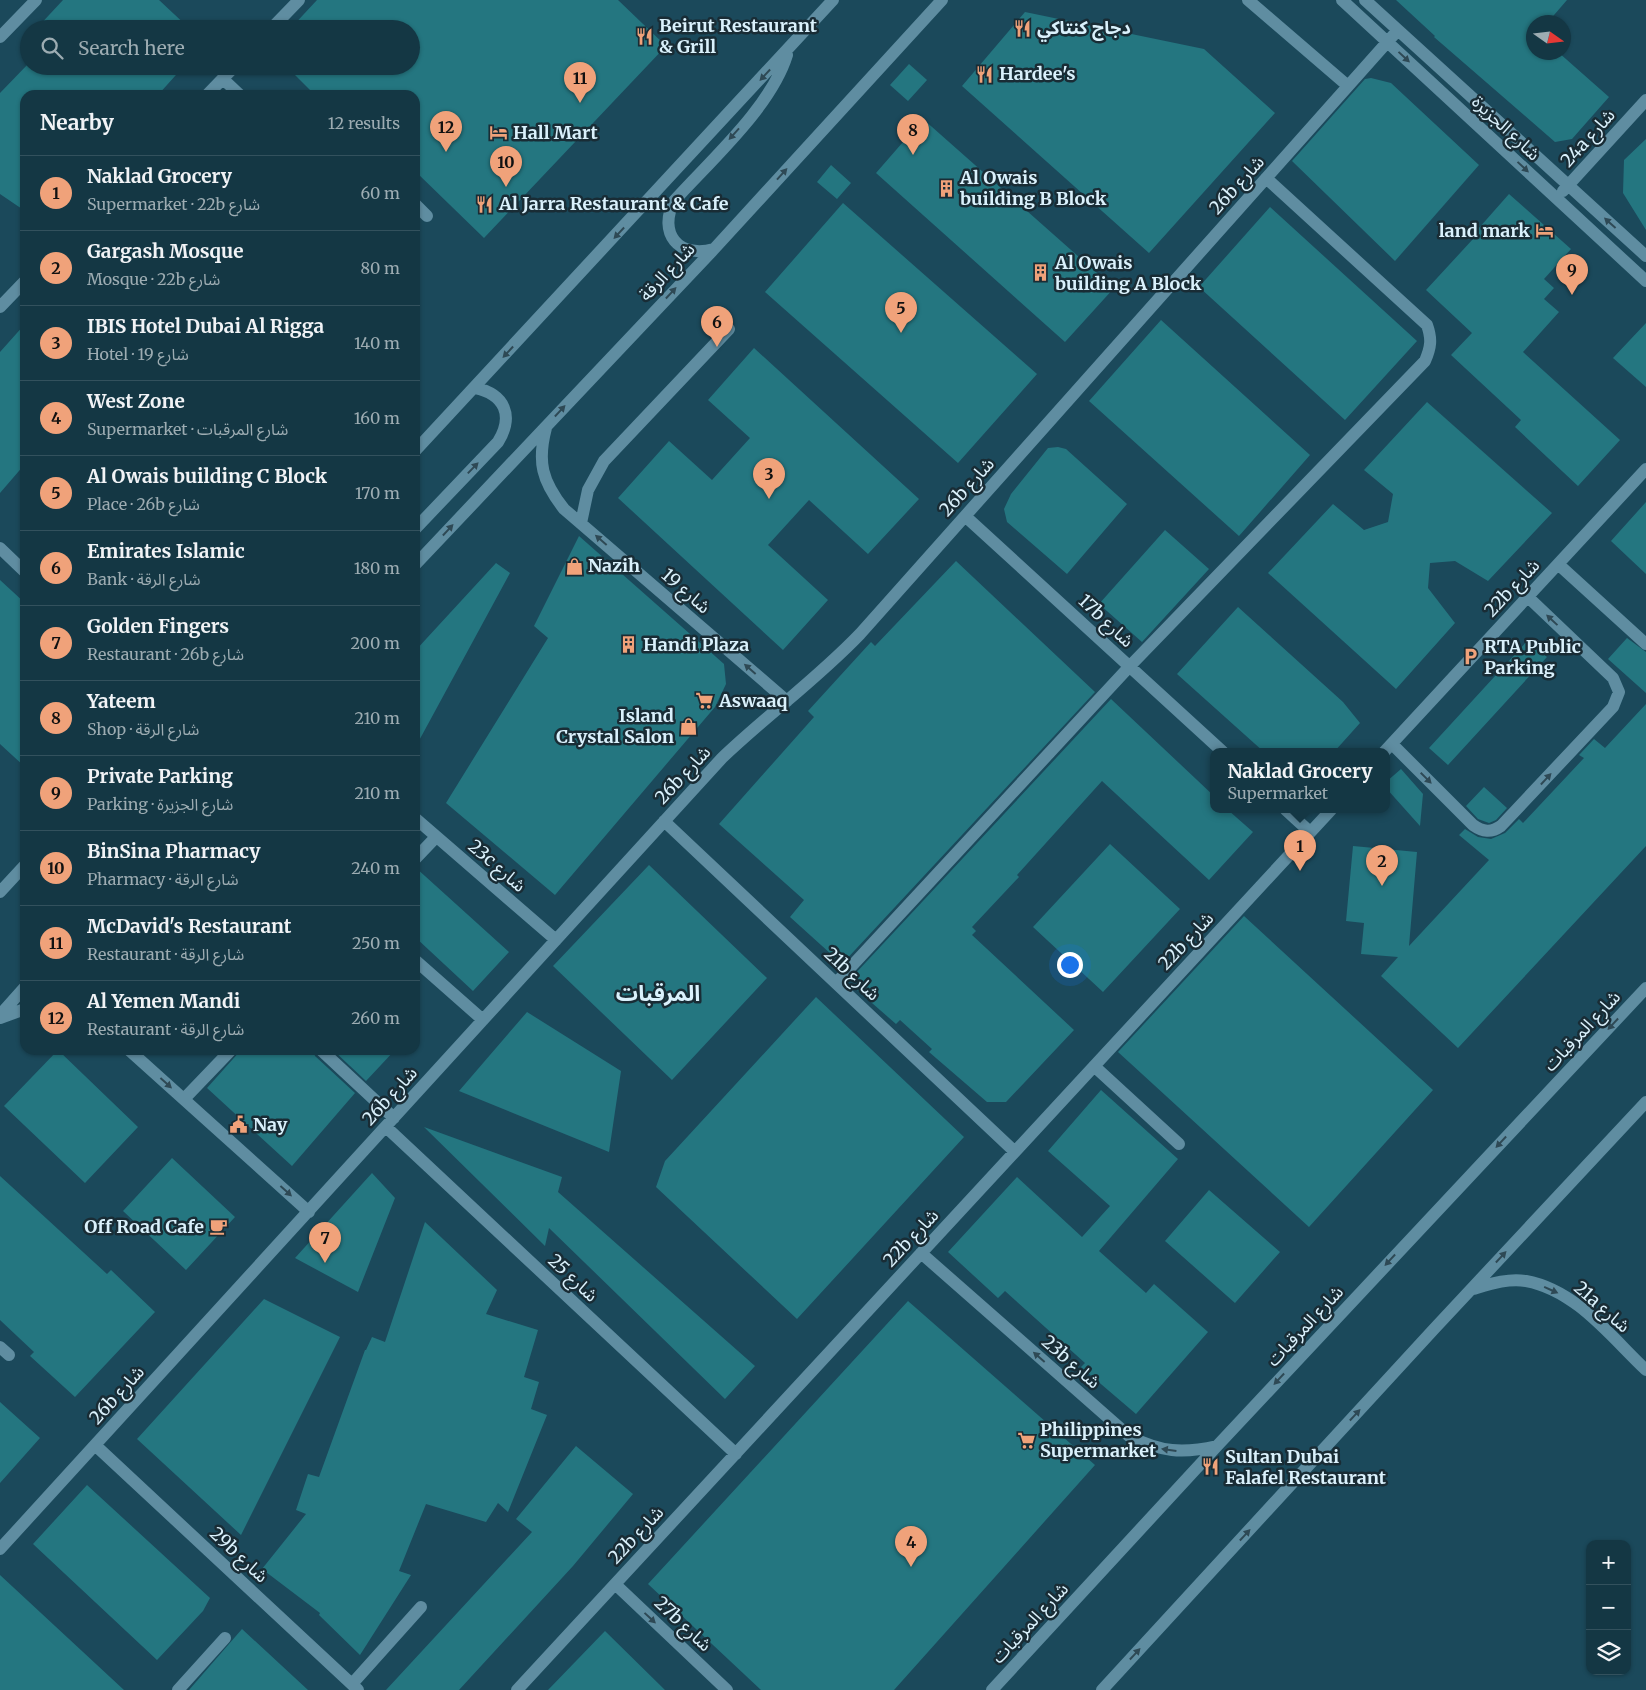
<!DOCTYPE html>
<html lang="en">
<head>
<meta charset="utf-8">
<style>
	:root { --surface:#143744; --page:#21424f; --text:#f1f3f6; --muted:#9dacb2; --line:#33515d; --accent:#f0a27a }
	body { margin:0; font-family:Merriweather,"Noto Sans Arabic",serif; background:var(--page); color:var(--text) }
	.controls { position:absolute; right:15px; bottom:15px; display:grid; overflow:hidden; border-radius:10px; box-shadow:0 1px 4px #0004 }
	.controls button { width:45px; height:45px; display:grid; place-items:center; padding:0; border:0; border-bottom:1px solid var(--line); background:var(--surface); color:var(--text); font:25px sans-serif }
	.compass { position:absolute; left:1526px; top:15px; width:45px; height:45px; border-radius:50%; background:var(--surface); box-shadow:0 1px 4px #0004; rotate:104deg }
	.you { position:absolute; left:1069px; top:964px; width:18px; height:18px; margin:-12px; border:4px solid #fff; border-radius:50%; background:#1a73e8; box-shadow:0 0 0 8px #1a73e833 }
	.badge { display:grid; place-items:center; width:32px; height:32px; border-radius:50%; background:var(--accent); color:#111; font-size:16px; font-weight:700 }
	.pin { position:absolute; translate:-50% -41px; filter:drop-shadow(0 1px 2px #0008) }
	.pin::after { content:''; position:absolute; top:26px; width:18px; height:15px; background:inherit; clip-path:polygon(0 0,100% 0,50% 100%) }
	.popup { position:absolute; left:1210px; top:748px; width:180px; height:65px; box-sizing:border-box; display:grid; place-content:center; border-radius:10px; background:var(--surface); filter:drop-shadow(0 1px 4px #0005); font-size:16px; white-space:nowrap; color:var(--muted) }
	.popup b { font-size:19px; color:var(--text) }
	.popup::after { content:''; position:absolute; left:50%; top:100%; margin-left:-10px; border:10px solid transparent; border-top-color:var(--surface) }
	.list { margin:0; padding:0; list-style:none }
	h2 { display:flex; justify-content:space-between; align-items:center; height:65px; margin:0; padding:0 20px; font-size:21px }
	h2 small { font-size:16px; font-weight:400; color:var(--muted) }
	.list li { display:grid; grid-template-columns:32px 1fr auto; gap:15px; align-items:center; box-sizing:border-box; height:75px; padding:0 20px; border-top:1px solid var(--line) }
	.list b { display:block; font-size:19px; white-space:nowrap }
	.list p { margin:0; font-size:16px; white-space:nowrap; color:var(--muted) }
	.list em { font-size:16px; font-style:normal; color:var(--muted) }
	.icon { flex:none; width:28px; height:28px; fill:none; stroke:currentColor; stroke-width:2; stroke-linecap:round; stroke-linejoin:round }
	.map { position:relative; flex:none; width:1646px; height:1690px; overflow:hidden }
	.search { position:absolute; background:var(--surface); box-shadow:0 1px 4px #0004; left:20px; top:20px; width:400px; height:55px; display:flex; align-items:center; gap:12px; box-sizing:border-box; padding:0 18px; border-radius:28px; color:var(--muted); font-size:19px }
	.panel { position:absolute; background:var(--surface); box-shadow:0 1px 4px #0004; left:20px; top:90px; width:400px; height:965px; border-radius:15px }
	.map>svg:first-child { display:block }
</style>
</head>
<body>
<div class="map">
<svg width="1646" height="1690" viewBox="0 0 1646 1690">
	<rect width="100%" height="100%" fill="#1b495b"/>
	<path fill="#247680" d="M63,0H159L190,29H36Z
		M317,0H618L666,46L484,238L415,171V95H315L286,66H411V29H290Z
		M1396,0H1567L1548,22H1534V52H1558L1609,97L1572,139L1555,142L1434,37L1435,36Z
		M1025,12L1204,49L1275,113L1149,253L962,86Z
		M29,63V66H184L158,95H25V211L0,194V93Z
		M909,64L927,80L908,101L890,85Z
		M1371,78L1391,83L1479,165L1395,261L1292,161L1365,79Z
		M923,119L1114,288L1065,342L876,173Z
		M1646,139V230L1623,193L1624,160Z
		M831,165L851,183L837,199L817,182Z
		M1509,194L1571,249L1544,279L1554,288L1544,299L1559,312L1523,352L1620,440L1578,486L1515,427L1521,420L1451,355L1472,333L1426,290L1473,239L1471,237Z
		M843,203L1037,374L958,463L765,292Z
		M1270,207L1417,341L1345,420L1199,287Z
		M1161,320L1310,455L1239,536L1089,401Z
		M1646,323V387L1613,358Z
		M25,324V464L0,493V352Z
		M754,348L919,499L868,554L809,500L768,545L828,600L783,650L618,498L669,441L712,480L750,438L708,400Z
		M1427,402L1552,513L1488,581L1455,561L1430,563L1428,588L1455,623L1396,689L1268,573L1333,504L1364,530L1388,522L1393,494L1364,470Z
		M1058,447L1066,449L1127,504L1067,574L1007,522L1004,509L1011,494L1048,448Z
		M1646,502V574L1611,541Z
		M1165,530L1209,569L1142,642L1099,604Z
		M579,536L724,664L726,684L715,707L555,895L446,803L548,638L534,626Z
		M956,561L1095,692L842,964L790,917L804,900L719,824L814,717L808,711L871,642L875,646Z
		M496,563L510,573L415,748V651Z
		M0,580L25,603V767L0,744Z
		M1238,607L1343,702L1360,723L1334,752H1264L1177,674Z
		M1627,638L1646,652V693L1608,659Z
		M1528,640L1547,657L1448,765L1429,748Z
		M1111,699L1214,796V810H1228L1253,832L1209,880L1102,781L1017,875L1019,877L972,927L976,931L972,935L1074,1030L1006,1102H987L929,1052L932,1049L900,1020L896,1024L856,989L862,982L854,975Z
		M1646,704V846L1458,1048L1381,976L1398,957L1361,954L1364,923L1346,921L1353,846L1417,852L1409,946L1489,860L1459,835L1465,829L1478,837L1491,839L1505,833L1519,819L1523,823L1584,758L1579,755L1594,739L1605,748Z
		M1401,769L1423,794L1420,826L1386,788V782Z
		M1484,787L1507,808L1496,820L1489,823L1478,819L1466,806Z
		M1110,844L1180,909L1103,992L1033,927Z
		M649,865L767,978L672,1080L553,966Z
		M415,867L509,952L473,991L415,937Z
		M1244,916L1433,1090L1309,1227L1118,1052Z
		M816,997L964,1137L797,1319L656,1187L665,1161Z
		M527,1012L621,1071L609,1152L459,1091Z
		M58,1050L138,1127L85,1183L4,1106Z
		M241,1050H313L315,1056L355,1093L292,1166L207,1088Z
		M333,1050H395L366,1081Z
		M1101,1090L1178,1159L1099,1251L1146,1293L1154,1284L1208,1332L1136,1414L1081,1367L1085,1363L1005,1291L998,1298L948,1252L1017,1177L1082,1237L1110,1206L1048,1151Z
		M424,1127L562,1177L558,1192L755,1366L725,1399L549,1228L545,1246Z
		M172,1158L235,1217L186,1270L123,1211Z
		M372,1173L395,1198L358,1292L295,1258Z
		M0,1176L107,1274L111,1270L155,1312L75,1397L30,1356L34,1352L0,1320Z
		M1209,1190L1280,1252L1235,1303L1165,1241Z
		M425,1222L497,1290L486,1314L538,1330L524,1377L539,1382L531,1409L547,1415L508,1512L498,1503L486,1522L426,1504L399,1571L411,1575L360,1655L319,1615L320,1613L262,1569L306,1514L296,1510L308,1474L319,1477L365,1350H366L372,1337L385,1342Z
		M264,1299L340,1337L241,1535L137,1439Z
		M908,1301L1095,1465L894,1690H761L648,1584Z
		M0,1402L40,1438L0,1483Z
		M576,1446L633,1494L573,1566L459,1690H386L532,1532L516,1519Z
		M87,1485L210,1598L203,1611L157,1660L33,1544Z
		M0,1575L124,1690H0Z
		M242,1629L308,1690H189Z
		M605,1631L665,1690H548Z"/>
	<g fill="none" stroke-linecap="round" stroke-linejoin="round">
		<path stroke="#5f8da1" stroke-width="12" d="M1248,0L1348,86
			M1342,0L1646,281
			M1365,0L1646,256
			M271,29L299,0
			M0,37L36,0
			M223,79L240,95
			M207,95L235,66
			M1563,191L1646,100
			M415,204L427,216
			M714,249C678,259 658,233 674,201C711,160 771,107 787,55
			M0,307L25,281
			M546,428C537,462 542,481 564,509L787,701
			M415,451L833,0
			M965,516L1223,752
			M581,523L588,490L604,461L729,329
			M415,529L498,442C514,416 505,394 475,388
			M0,548L25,572
			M1558,564L1646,644
			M415,565L714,249L942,0
			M1392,744L1473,825C1483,832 1491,833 1501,826L1613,707L1619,692L1613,678L1528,597
			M1384,752L1646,469
			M1286,810L1310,832
			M415,818L556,940
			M664,821L1015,1152
			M415,859L436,837
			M0,892L25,865
			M415,960L483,1020
			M836,983L1129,667L1425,361C1431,347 1432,339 1427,325L1266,178
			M0,1015L25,987
			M0,1018L25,1009
			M129,1050L309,1212
			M321,1050L394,1118
			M1094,1066L1179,1144
			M184,1099L231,1050
			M386,1127L736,1454
			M921,1253L1129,1436C1161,1452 1182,1454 1217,1446
			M1473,1289C1490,1284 1508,1278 1526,1281C1576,1290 1611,1337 1646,1370
			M0,1347L9,1355
			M95,1445L358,1690
			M0,1549L722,758C767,715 817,679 860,634L1398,30
			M615,1584L727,1690
			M352,1684L421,1607
			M178,1690L225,1638
			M517,1690L1331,810
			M992,1690L1217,1446L1646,988
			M1102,1690L1434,1329L1646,1102"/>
	</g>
	<defs><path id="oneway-solid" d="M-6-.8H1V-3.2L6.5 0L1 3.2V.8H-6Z" transform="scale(1.25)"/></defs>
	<g fill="#2e4955">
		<use href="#oneway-solid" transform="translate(1404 57) rotate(43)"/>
		<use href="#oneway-solid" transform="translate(765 75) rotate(133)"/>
		<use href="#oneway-solid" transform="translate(734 134) rotate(132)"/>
		<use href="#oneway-solid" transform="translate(1523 167) rotate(43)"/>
		<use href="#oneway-solid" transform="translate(782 174) rotate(-48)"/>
		<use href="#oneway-solid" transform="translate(1610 223) rotate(-138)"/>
		<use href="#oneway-solid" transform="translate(619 233) rotate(133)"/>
		<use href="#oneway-solid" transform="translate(671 293) rotate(-47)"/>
		<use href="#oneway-solid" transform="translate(508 352) rotate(133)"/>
		<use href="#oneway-solid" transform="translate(560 411) rotate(-47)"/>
		<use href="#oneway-solid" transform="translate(473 468) rotate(-46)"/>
		<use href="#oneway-solid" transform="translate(448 530) rotate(-47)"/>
		<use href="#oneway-solid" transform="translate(601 540) rotate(-139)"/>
		<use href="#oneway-solid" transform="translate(1552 620) rotate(-137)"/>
		<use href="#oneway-solid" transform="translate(750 669) rotate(-139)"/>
		<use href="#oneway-solid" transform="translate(1426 778) rotate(45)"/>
		<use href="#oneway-solid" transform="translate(1546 779) rotate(-47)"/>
		<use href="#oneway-solid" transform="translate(1613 1024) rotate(133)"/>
		<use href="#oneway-solid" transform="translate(166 1083) rotate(42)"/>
		<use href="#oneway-solid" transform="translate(1501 1142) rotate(133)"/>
		<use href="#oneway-solid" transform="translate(286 1191) rotate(42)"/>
		<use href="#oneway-solid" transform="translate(1501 1257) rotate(-47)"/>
		<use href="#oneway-solid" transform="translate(1390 1260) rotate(133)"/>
		<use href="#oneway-solid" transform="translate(1551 1290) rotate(24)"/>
		<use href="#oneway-solid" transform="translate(1039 1357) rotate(-139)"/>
		<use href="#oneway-solid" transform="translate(1279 1379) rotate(133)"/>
		<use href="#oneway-solid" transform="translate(1355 1415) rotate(-47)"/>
		<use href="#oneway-solid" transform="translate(1169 1450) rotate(-172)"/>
		<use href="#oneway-solid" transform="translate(1245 1535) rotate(-47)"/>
		<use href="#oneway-solid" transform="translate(650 1618) rotate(43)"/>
		<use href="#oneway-solid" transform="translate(1135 1654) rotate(-47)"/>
	</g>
	<defs>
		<symbol id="restaurant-bare" viewBox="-9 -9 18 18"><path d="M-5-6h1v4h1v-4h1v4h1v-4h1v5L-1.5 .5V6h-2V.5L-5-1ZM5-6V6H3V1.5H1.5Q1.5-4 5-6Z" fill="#f0a27a" stroke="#192c35" stroke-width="2.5" paint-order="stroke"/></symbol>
		<symbol id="hotel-bare" viewBox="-9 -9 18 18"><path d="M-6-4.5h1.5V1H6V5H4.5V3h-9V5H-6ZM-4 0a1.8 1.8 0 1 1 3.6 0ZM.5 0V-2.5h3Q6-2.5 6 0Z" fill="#f0a27a" stroke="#192c35" stroke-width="2.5" paint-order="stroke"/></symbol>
		<symbol id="building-bare" viewBox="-9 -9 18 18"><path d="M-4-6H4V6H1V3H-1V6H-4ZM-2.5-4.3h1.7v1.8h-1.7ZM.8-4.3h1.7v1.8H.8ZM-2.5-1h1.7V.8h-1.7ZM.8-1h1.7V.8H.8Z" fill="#f0a27a" stroke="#192c35" stroke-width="2.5" paint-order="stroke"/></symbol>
		<symbol id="shop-bare" viewBox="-9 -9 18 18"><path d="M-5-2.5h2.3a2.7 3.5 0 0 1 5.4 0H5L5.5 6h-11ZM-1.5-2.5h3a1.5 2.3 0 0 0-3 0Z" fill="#f0a27a" stroke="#192c35" stroke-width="2.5" paint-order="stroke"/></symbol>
		<symbol id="parking-bare" viewBox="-9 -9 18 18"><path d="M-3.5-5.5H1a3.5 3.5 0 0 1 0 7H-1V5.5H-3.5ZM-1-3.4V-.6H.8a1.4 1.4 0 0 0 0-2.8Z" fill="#f0a27a" stroke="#192c35" stroke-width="2.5" paint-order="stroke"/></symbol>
		<symbol id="supermarket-bare" viewBox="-9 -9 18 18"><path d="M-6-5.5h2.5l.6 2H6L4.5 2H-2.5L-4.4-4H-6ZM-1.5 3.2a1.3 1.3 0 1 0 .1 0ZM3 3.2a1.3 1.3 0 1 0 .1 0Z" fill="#f0a27a" stroke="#192c35" stroke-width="2.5" paint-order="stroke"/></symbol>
		<symbol id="civic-bare" viewBox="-9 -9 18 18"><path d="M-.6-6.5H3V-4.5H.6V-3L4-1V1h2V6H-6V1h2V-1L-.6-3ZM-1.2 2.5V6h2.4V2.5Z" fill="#f0a27a" stroke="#192c35" stroke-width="2.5" paint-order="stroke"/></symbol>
		<symbol id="cafe-bare" viewBox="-9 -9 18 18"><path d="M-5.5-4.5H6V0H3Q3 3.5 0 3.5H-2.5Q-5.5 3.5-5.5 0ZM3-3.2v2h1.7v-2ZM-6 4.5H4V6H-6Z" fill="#f0a27a" stroke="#192c35" stroke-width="2.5" paint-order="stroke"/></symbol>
	</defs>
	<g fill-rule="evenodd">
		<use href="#restaurant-bare" x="1010" y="16" width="25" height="25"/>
		<use href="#restaurant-bare" x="632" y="24" width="25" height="25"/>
		<use href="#restaurant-bare" x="972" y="62" width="25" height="25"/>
		<use href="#hotel-bare" x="486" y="120" width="25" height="25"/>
		<use href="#building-bare" x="934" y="176" width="25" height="25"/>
		<use href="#restaurant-bare" x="472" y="192" width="25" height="25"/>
		<use href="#hotel-bare" x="1532" y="218" width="25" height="25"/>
		<use href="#building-bare" x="1028" y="260" width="25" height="25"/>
		<use href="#shop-bare" x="562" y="554" width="25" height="25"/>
		<use href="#building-bare" x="616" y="632" width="25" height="25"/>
		<use href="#parking-bare" x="1458" y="644" width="25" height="25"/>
		<use href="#supermarket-bare" x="692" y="688" width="25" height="25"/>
		<use href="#shop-bare" x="676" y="714" width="25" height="25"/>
		<use href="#civic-bare" x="226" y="1112" width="25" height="25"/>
		<use href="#cafe-bare" x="206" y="1214" width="25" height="25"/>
		<use href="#supermarket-bare" x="1014" y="1428" width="25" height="25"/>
		<use href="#restaurant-bare" x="1198" y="1454" width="25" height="25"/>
	</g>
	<g text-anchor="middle" stroke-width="5" stroke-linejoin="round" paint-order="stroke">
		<g font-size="18" font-weight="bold" fill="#daf1fc" stroke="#192c35" text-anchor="start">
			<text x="659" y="32">Beirut Restaurant<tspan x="659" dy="21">&amp; Grill</tspan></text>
			<text x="1037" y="34">دجاج كنتاكي</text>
			<text x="999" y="80">Hardee's</text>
			<text x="513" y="139">Hall Mart</text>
			<text x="960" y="184">Al Owais<tspan x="960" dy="21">building B Block</tspan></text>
			<text x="499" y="210">Al Jarra Restaurant &amp; Cafe</text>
			<text x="1530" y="237" text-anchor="end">land mark</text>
			<text x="1055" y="269">Al Owais<tspan x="1055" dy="21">building A Block</tspan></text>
			<text x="588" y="572">Nazih</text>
			<text x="643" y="651">Handi Plaza</text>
			<text x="1484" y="653">RTA Public<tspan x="1484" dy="21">Parking</tspan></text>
			<text x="719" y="707">Aswaaq</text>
			<text x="674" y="722" text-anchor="end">Island<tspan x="674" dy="21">Crystal Salon</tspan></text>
			<text x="253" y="1131">Nay</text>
			<text x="204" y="1233" text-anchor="end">Off Road Cafe</text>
			<text x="1040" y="1436">Philippines<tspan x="1040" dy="21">Supermarket</tspan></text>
			<text x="1225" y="1463">Sultan Dubai<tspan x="1225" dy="21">Falafel Restaurant</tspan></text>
		</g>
		<g font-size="18" fill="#daf1fc" stroke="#192c35">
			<text transform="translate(1506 128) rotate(43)" y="6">شارع الجزيرة</text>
			<text transform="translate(1588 138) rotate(-48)" y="6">24a شارع</text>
			<text transform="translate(1237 185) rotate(-48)" y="6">26b شارع</text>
			<text transform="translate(667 272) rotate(-47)" y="6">شارع الرقة</text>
			<text transform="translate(967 487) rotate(-48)" y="6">26b شارع</text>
			<text transform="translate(1512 588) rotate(-47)" y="6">22b شارع</text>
			<text transform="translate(686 591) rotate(41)" y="6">شارع 19</text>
			<text transform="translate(1106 621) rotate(43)" y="6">17b شارع</text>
			<text transform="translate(683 775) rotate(-47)" y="6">26b شارع</text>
			<text transform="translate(497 866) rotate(41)" y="6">23c شارع</text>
			<text transform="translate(1186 941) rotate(-47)" y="6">22b شارع</text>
			<text transform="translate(852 974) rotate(43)" y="6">21b شارع</text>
			<text transform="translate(1582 1031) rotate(-47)" y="6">شارع المرقبات</text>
			<text transform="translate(390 1096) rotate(-48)" y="6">26b شارع</text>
			<text transform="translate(911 1238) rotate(-47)" y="6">22b شارع</text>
			<text transform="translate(573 1278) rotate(43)" y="6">شارع 25</text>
			<text transform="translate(1602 1307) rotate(41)" y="6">21a شارع</text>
			<text transform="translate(1305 1326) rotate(-47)" y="6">شارع المرقبات</text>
			<text transform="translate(1071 1362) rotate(41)" y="6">23b شارع</text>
			<text transform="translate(117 1395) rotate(-48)" y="6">26b شارع</text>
			<text transform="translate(636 1535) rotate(-47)" y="6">22b شارع</text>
			<text transform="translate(239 1555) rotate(43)" y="6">29b شارع</text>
			<text transform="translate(1030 1623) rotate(-47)" y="6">شارع المرقبات</text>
			<text transform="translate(683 1624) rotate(43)" y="6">27b شارع</text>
		</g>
		<g font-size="22" font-weight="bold" fill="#daf1fc" stroke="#192c35">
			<text x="658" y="1001">المرقبات</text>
		</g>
	</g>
</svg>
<div class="controls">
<button>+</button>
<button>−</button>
<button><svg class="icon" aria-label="layers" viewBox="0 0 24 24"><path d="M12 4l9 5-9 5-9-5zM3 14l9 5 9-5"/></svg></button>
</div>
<svg class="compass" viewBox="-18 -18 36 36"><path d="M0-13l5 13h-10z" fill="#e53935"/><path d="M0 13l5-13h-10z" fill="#9dacb2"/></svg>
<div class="you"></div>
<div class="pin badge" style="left:1300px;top:871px">1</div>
<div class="popup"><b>Naklad Grocery</b>Supermarket</div>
<div class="pin badge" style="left:1382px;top:886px">2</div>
<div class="pin badge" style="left:769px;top:499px">3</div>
<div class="pin badge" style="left:911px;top:1567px">4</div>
<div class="pin badge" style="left:901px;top:333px">5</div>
<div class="pin badge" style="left:717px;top:347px">6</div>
<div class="pin badge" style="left:325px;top:1263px">7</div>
<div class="pin badge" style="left:913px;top:155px">8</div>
<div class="pin badge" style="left:1572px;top:295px">9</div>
<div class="pin badge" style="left:506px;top:187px">10</div>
<div class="pin badge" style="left:580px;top:103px">11</div>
<div class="pin badge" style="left:446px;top:152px">12</div>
<div class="search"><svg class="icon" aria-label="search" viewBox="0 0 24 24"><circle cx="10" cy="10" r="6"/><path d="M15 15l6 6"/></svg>Search here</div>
<section class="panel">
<h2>Nearby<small>12 results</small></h2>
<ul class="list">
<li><span class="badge">1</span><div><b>Naklad Grocery</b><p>Supermarket · 22b شارع</p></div><em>60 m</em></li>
<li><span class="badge">2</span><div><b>Gargash Mosque</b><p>Mosque · 22b شارع</p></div><em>80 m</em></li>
<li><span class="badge">3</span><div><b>IBIS Hotel Dubai Al Rigga</b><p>Hotel · شارع 19</p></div><em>140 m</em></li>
<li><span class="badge">4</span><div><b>West Zone</b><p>Supermarket · شارع المرقبات</p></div><em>160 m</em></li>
<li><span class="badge">5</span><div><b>Al Owais building C Block</b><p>Place · 26b شارع</p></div><em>170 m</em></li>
<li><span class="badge">6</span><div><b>Emirates Islamic</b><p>Bank · شارع الرقة</p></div><em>180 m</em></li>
<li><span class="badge">7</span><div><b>Golden Fingers</b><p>Restaurant · 26b شارع</p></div><em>200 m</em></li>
<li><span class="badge">8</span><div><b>Yateem</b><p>Shop · شارع الرقة</p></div><em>210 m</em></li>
<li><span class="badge">9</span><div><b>Private Parking</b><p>Parking · شارع الجزيرة</p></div><em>210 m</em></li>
<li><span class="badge">10</span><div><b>BinSina Pharmacy</b><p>Pharmacy · شارع الرقة</p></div><em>240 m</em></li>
<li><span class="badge">11</span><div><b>McDavid's Restaurant</b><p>Restaurant · شارع الرقة</p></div><em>250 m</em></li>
<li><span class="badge">12</span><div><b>Al Yemen Mandi</b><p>Restaurant · شارع الرقة</p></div><em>260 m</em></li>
</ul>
</section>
</div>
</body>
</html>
